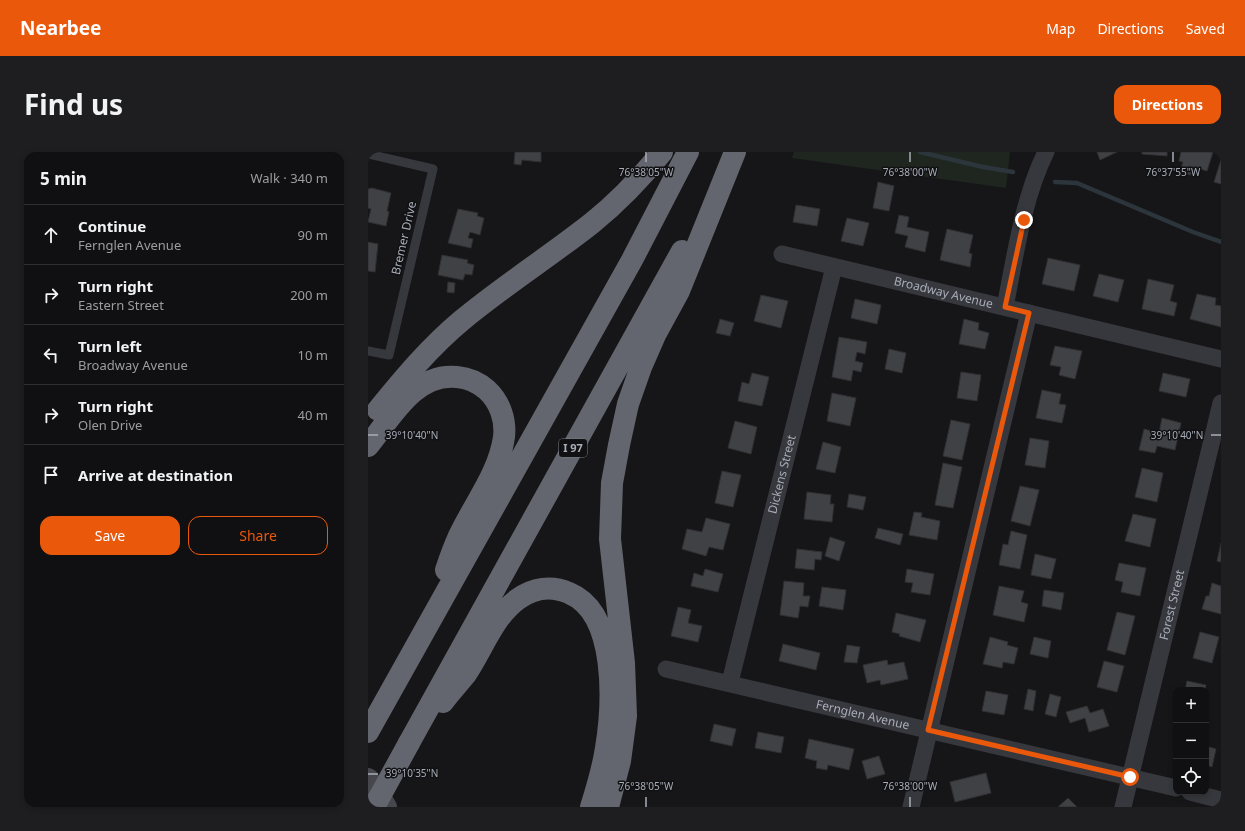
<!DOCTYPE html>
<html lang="en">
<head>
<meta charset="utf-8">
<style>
	:root { --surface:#101012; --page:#1e1e20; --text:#f1f3f6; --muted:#9c9d9f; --line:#303032; --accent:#ea580c }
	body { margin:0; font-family:"Noto Sans",sans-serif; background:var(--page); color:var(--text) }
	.controls { position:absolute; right:12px; bottom:12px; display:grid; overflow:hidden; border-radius:8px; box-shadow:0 2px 6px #0003 }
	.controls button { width:36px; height:36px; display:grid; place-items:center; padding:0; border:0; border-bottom:1px solid var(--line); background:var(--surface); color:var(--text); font:20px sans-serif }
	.stop { position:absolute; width:12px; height:12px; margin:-9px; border:3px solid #ea580c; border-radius:50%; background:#fff }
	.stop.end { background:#ea580c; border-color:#fff; box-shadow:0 1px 4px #0008 }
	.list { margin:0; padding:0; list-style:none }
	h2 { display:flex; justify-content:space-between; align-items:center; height:52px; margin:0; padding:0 16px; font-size:17px }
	h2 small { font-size:13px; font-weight:400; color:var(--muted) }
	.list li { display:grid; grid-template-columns:26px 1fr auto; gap:12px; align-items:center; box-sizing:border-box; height:60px; padding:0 16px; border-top:1px solid var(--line) }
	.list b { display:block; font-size:15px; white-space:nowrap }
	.list p { margin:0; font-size:13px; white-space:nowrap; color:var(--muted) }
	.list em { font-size:13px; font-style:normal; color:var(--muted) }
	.actions { display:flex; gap:8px; padding:12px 16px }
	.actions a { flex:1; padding:9px 0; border:1px solid var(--accent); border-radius:12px; text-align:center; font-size:14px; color:var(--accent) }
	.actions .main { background:var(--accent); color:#fff }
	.icon { flex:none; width:22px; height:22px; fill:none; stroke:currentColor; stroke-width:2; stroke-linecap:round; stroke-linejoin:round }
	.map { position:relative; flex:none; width:853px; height:655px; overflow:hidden; border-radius:12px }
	header { display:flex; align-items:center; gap:24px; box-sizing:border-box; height:56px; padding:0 20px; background:var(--accent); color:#fff }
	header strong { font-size:19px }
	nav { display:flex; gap:22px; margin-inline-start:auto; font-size:14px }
	.intro { display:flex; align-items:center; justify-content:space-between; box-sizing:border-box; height:96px; padding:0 24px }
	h1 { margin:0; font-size:28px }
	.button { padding:10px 18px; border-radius:12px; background:var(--accent); color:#fff; font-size:14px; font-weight:700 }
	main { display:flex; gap:24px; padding:0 24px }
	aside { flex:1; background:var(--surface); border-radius:12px; box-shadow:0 2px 6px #0003 }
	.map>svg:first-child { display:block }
</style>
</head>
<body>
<header>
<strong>Nearbee</strong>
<nav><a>Map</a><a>Directions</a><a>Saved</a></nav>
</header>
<div class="intro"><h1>Find us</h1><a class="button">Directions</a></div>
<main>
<aside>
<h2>5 min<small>Walk · 340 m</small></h2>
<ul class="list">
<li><svg class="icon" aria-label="ahead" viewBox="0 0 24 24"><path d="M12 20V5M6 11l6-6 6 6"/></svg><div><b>Continue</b><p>Fernglen Avenue</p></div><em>90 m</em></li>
<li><svg class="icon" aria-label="right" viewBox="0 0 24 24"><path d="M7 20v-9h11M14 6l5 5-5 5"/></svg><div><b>Turn right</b><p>Eastern Street</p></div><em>200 m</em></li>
<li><svg class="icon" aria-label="left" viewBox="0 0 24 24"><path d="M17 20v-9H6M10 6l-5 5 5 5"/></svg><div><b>Turn left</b><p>Broadway Avenue</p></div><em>10 m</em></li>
<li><svg class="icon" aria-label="right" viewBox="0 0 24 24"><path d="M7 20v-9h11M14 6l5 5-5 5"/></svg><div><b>Turn right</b><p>Olen Drive</p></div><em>40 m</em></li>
<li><svg class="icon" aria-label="arrive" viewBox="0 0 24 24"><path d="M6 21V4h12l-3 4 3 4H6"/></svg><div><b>Arrive at destination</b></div></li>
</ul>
<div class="actions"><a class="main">Save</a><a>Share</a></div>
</aside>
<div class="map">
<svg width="853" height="655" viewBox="0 0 853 655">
	<rect width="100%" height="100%" fill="#161618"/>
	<path fill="#1e261f" d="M426,0H642L638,36L424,6Z"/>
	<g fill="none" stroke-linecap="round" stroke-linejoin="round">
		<path stroke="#2c353c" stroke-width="4.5" d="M552,0L615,15L645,20
			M687,30L709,31L825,80L853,90"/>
	</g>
	<path fill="#404145" stroke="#303034" d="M173,0V10L154,8L153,13L146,12L147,0Z
		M729,0H749L732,8Z
		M774,0H799V4L774,2Z
		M813,0H845L839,19L826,15L823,23L812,20L815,10L811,9Z
		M853,8V32L846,30Z
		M510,30L526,34L521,59L505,56Z
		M4,36L23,41L19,59L21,60L18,74L0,70L3,57L0,56V37Z
		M428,53L452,57L449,74L425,70Z
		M90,57L110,61L109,64L116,66L112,83L102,80L100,86L105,87L103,96L80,91Z
		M531,63L541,65L539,75L561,80L557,100L537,95L540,84L527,81Z
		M479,66L501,71L495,94L473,89Z
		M579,77L605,83L601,101L604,102L602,115L572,108Z
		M0,90L10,92L7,120L0,119Z
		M74,103L100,108L99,111L106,113L104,123L97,122L95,128L70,123Z
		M680,106L712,113L706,139L674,132Z
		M731,122L756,128L750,150L725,144Z
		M780,127L806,133L802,149L809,151L806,164L774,157Z
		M80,130L87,131L86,141L79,140Z
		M829,142L848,146L847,153L853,154V175L822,167Z
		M393,143L420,149L413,176L386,169Z
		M487,147L513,153L509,172L483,166Z
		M352,167L366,171L362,184L348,181Z
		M596,167L611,171L610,178L621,181L617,197L591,192Z
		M471,185L499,190L497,202L489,200L487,209L495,211L493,220L485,218L483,229L464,225Z
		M687,194L714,199L707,227L691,223L693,215L682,213Z
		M521,197L538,201L534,221L517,217Z
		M593,220L613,223L609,249L589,246Z
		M384,221L401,225L394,254L370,249L374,230L381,232Z
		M795,221L822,227L818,245L791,239Z
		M674,238L693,242L691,252L698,253L694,271L668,266Z
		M464,241L488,246L482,274L459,269Z
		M794,266L813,271L807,298L789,294L787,301L771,298L776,277L791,281Z
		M583,268L602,272L594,308L575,304Z
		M367,269L389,275L383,302L360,296Z
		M662,286L681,289L677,316L657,313Z
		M455,290L473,295L467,321L448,317Z
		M575,311L594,315L585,356L567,353Z
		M774,316L795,321L789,350L767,345Z
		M354,319L373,323L365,355L347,351Z
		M652,334L671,338L662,374L643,369Z
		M439,340L463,343L462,352H466L464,370L436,367Z
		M481,342L498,345L495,358L479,355Z
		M546,360L554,361L553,365L572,369L569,388L541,383Z
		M765,362L788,367L782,395L757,389Z
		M338,366L362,372L355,398L341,395L338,404L314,397L319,377L334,380Z
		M510,376L535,382L532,393L507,386Z
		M643,379L659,383L652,417L631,413L635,392L640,393Z
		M462,385L477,390L471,409L457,404Z
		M853,391V410L849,409Z
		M429,397L454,400L453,408L447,407L446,418L427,416Z
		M667,402L688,407L683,427L663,423Z
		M751,411L778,416L772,444L753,440L755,430L747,428Z
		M337,417L355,422L350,440L323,434L326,421L335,424Z
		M539,417L566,422L562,443L543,440L545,431L537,430Z
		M416,429L436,431L435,444H442L440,455L432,454L430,466L412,463Z
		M844,431L853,434V462L834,457L838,444H841Z
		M631,434L656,439L653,450L660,452L656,470L625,463Z
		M454,435L478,438L475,458L451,454Z
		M676,438L696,441L693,458L674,454Z
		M310,455L323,458L320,471L334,474L330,490L303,484Z
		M749,460L767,464L757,503L739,498Z
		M528,461L558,468L552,490L531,484L532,482L524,480Z
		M832,480L851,485L844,511L825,506Z
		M622,485L640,490L639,493L650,496L646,512L635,510L634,516L615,512Z
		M666,485L683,489L680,506L662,502Z
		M415,492L452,501L448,518L411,509Z
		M479,493L492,495L489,511L476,510Z
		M519,508L520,513L536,510L540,527L513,533L512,528L499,531L495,513Z
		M736,509L756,514L749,540L729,535Z
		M819,529L838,533L837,538H817Z
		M660,537L668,539L665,559L656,557Z
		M618,539L640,543L636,563L614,559Z
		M682,542L693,545L688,565L677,562Z
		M719,554L722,561L735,557L741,574L721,580L717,566L702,571L698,560Z
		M346,572L368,577L364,594L342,589Z
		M390,580L416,585L413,601L387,596Z
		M441,587L486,597L481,618L460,613L459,618L448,616L449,609L437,606Z
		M838,594L848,597L844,615L838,613Z
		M511,604L517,622L499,627L494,609Z
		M618,621L623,641L587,650L582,630Z
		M700,646L709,655H690Z"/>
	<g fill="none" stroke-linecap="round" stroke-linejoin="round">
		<path stroke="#37383d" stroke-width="9" d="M0,2L65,17L21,203L0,199"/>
		<g stroke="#37383d" stroke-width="17">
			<path id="s1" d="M414,102L853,207"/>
			<path d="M637,155C647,105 655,46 678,0"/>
			<path id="s2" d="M298,517L808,636"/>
			<path id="s3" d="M362,530L466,115"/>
			<path d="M822,640L853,648"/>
			<path d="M543,655L661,161"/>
			<path id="s4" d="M755,655L853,251"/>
		</g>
		<path stroke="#45474d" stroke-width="22" d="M0,627L18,655"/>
		<path stroke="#63666e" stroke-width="22" d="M10,258C36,226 62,195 93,169C135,134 181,105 224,71C250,50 273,26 294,0
			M0,294C23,266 47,220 89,225C100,226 110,230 119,238C132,250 138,268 136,285C131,321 106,352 91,384C86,395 82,406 78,418
			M75,550C82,540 91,531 98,522C115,497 125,465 150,447C165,436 183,433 201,441C250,461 245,553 238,596C235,616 229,636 223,655
			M0,580L264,108L320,0
			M41,591L314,99
			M240,655L252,609L258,564L256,511L242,387L244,331L251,293L260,252L273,215L287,183L311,139L367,0"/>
		<path stroke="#63666e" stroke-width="22" d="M6,655L41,591"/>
	</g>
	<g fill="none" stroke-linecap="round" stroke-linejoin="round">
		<path stroke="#ea580c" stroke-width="5" d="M656,68L637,155L661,161L560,578L762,625"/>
	</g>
	<path fill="none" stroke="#a8adb8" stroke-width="1.5" d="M278,0V10M542,0V10M805,0V10M0,283H10M843,283H853M0,622H10M278,645V655M542,645V655"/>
	<g text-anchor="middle" stroke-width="3" stroke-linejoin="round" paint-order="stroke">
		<rect fill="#111113" stroke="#7b7e86" stroke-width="1" x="191" y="287" width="28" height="18" rx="3"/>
		<g font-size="11" font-weight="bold" fill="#a8adb8">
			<text x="205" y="300">I 97</text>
		</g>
		<g font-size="12" fill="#a8adb8" stroke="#111113">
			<text transform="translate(36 86) rotate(-77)" y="4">Bremer Drive</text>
			<text dy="4" stroke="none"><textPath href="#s1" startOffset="166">Broadway Avenue</textPath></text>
			<text dy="4" stroke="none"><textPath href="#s3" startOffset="214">Dickens Street</textPath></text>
			<text dy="4" stroke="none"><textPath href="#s4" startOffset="208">Forest Street</textPath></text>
			<text dy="4" stroke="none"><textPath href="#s2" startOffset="202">Fernglen Avenue</textPath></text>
		</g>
	</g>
	<g font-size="10" text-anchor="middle" fill="#a8adb8" stroke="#111113" stroke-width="3" stroke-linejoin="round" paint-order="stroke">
		<text x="278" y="24">76°38'05"W</text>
		<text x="542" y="24">76°38'00"W</text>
		<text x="805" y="24">76°37'55"W</text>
		<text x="44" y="287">39°10'40"N</text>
		<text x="809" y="287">39°10'40"N</text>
		<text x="44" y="625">39°10'35"N</text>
		<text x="278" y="638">76°38'05"W</text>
		<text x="542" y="638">76°38'00"W</text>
	</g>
</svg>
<div class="controls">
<button>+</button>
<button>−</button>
<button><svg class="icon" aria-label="locate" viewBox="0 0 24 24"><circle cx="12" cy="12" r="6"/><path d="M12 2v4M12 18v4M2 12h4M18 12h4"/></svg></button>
</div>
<div class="stop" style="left:762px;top:625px"></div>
<div class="stop end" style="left:656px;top:68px"></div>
</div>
</main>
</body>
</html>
